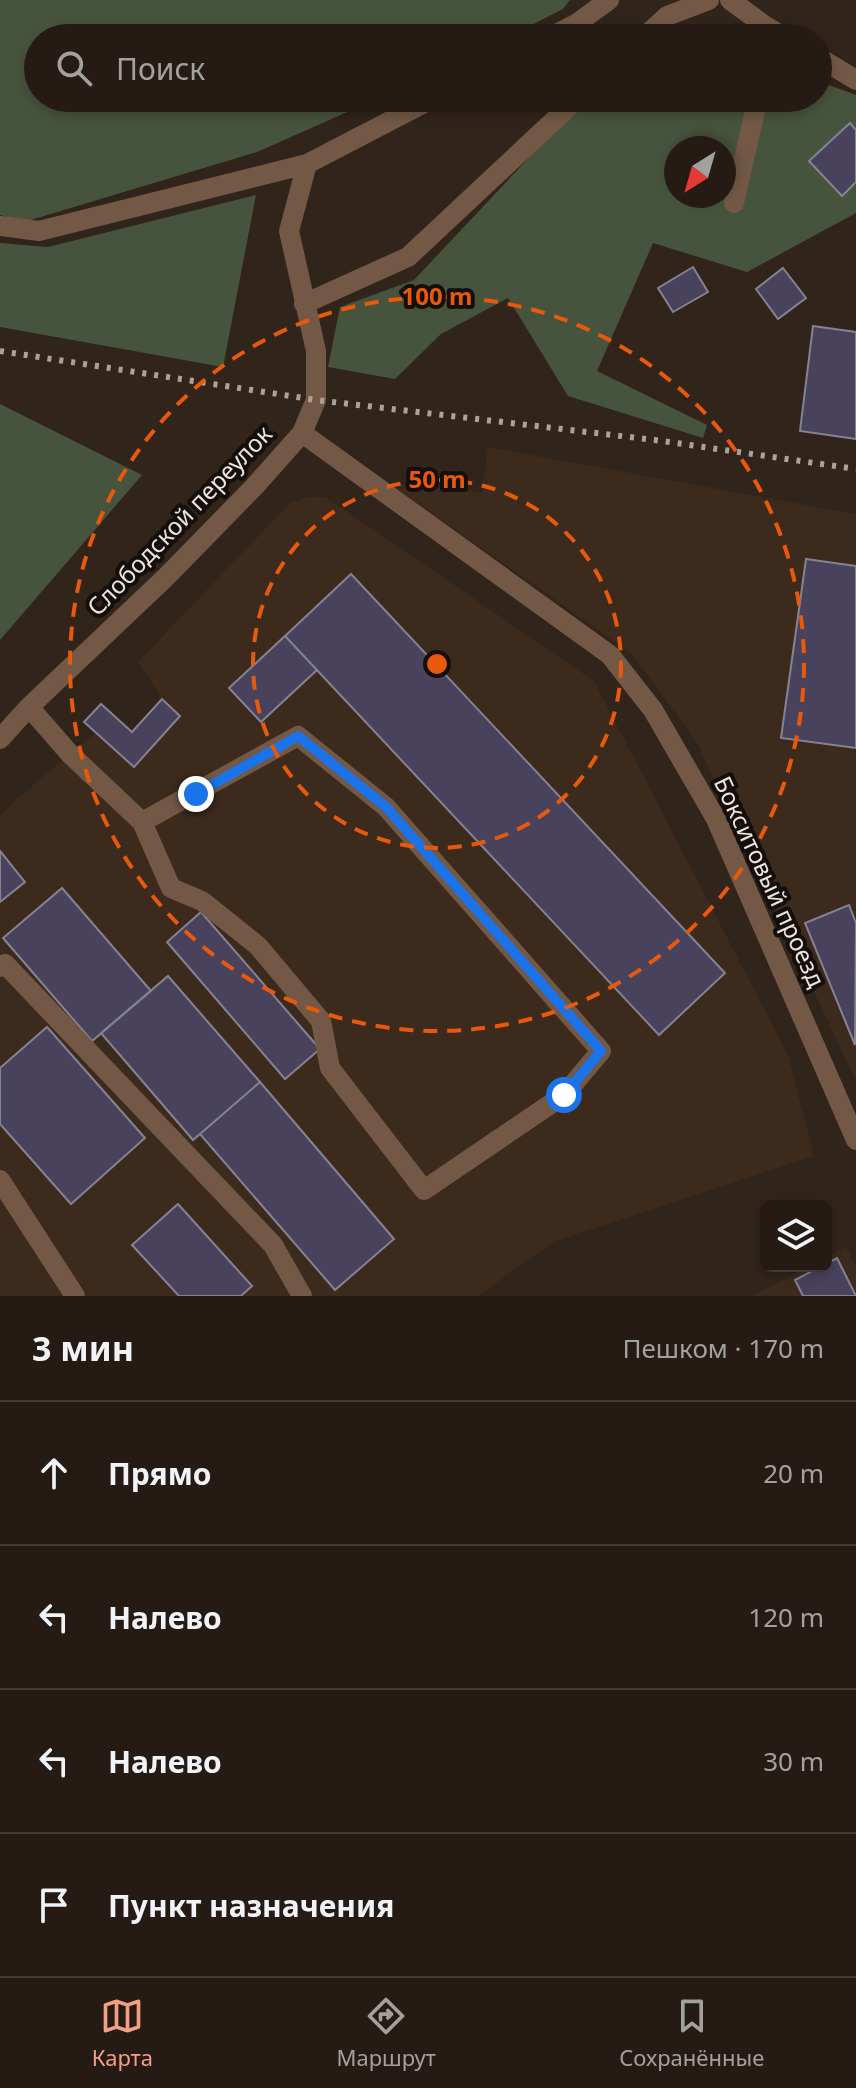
<!DOCTYPE html>
<html lang="ru">
<head>
<meta charset="utf-8">
<style>
	:root { --surface:#251b14; --page:#2d241d; --text:#f1f3f6; --muted:#a3a1a0; --line:#423934; --accent:#f39f83 }
	body { margin:0; font-family:"Noto Sans",sans-serif; background:var(--page); color:var(--text) }
	.controls { position:absolute; right:24px; bottom:24px; display:grid; overflow:hidden; border-radius:12px; box-shadow:0 4px 12px #0003 }
	.controls button { width:72px; height:72px; display:grid; place-items:center; padding:0; border:0; border-bottom:2px solid var(--line); background:var(--surface); color:var(--text); font:40px sans-serif }
	.compass { position:absolute; left:664px; top:136px; width:72px; height:72px; border-radius:50%; background:var(--surface); box-shadow:0 4px 12px #0003; rotate:217deg }
	.stop { position:absolute; width:24px; height:24px; margin:-18px; border:6px solid #1a73e8; border-radius:50%; background:#fff }
	.stop.end { background:#1a73e8; border-color:#fff; box-shadow:0 2px 8px #0008 }
	.list { margin:0; padding:0; list-style:none }
	h2 { display:flex; justify-content:space-between; align-items:center; height:104px; margin:0; padding:0 32px; font-size:34px }
	h2 small { font-size:26px; font-weight:400; color:var(--muted) }
	.list li { display:grid; grid-template-columns:52px 1fr auto; gap:24px; align-items:center; box-sizing:border-box; height:144px; padding:0 32px; border-top:2px solid var(--line) }
	.list b { display:block; font-size:30px; white-space:nowrap }
	.list em { font-size:26px; font-style:normal; color:var(--muted) }
	.icon { flex:none; width:44px; height:44px; fill:none; stroke:currentColor; stroke-width:2; stroke-linecap:round; stroke-linejoin:round }
	.map { position:relative; flex:none; width:856px; height:1296px; overflow:hidden }
	.search { position:absolute; background:var(--surface); box-shadow:0 4px 12px #0003; left:24px; right:24px; top:24px; height:88px; display:flex; align-items:center; gap:20px; box-sizing:border-box; padding:0 28px; border-radius:44px; color:var(--muted); font-size:30px }
	.sheet { height:680px; background:var(--surface) }
	nav { display:flex; justify-content:space-around; align-items:center; box-sizing:border-box; height:112px; border-top:2px solid var(--line); background:var(--surface); font-size:22px; color:var(--muted) }
	nav a { display:grid; justify-items:center; gap:4px }
	nav .on { color:var(--accent) }
	.map>svg:first-child { display:block }
</style>
</head>
<body>
<div class="map">
<svg width="856" height="1296" viewBox="0 0 856 1296">
	<rect width="100%" height="100%" fill="#31241b"/>
	<path fill="#3c2a1d" d="M488,447L856,514V1081L696,741L632,654L398,489L401,484L482,493Z
		M307,497H326L594,681L788,1055L814,1156L555,1241L478,1296H0V816L15,800L95,733L84,722L132,732L162,699L138,662L291,502Z
		M846,1247L856,1267V1296H752L809,1266H826V1257Z"/>
	<path fill="#47543d" fill-rule="evenodd" d="M0,0H570L563,9L506,38H38V98H379L257,152L24,222L0,215Z
		M818,81L856,95V213L747,272L653,243L597,371L707,425L703,438L568,396L508,298L441,334L395,379L328,367L340,307L414,280L540,146L589,98H818ZM676,148H724V196H676Z
		M256,195L223,367L0,327V243L48,247Z
		M0,404L142,475L0,640Z"/>
	<path fill="#49425c" stroke="#858292" stroke-width="2" d="M850,123L856,130V182L842,196L809,161Z
		M693,267L708,292L673,312L658,288Z
		M783,268L806,298L778,319L756,289Z
		M813,326L856,332V439L800,431Z
		M806,559L856,566V748L781,738Z
		M351,574L725,973L659,1035L285,636Z
		M285,636L317,670L261,722L229,688Z
		M162,699L180,716L134,767L84,722L101,704L132,732Z
		M0,851L25,882L0,902Z
		M62,888L151,991L92,1041L3,938Z
		M849,905L856,923L855,1045L805,923Z
		M201,912L320,1049L285,1079L167,942Z
		M168,976L260,1082L193,1140L101,1033Z
		M47,1027L145,1138L71,1204L0,1124V1068Z
		M260,1082L394,1239L335,1290L200,1134Z
		M178,1204L252,1286L241,1296H179L132,1245Z
		M837,1258L856,1296H803L795,1280Z"/>
	<g fill="none" stroke-linecap="round" stroke-linejoin="round">
		<path stroke="#735945" stroke-width="20" d="M730,0L764,25L763,38
			M764,25L786,38
			M549,38L576,24L609,0
			M643,38L667,16L709,0
			M818,57L856,80
			M734,203L758,98
			M0,226L39,231L307,164L434,98
			M304,304L408,257L578,98
			M302,433L610,655L653,710L716,819L856,1140
			M29,707L70,754L142,822L298,736L386,807L601,1051L564,1095L424,1190L330,1068L321,1021L258,946L202,901L171,888L142,822
			M0,739L29,707L166,577L254,487L302,433L316,400V351L289,231L307,164
			M0,967L5,964L273,1245L302,1296
			M0,1180L75,1296"/>
		<path stroke="#ada29b" stroke-width="6" stroke-dasharray="4 8" stroke-linecap="butt" d="M0,351L316,400L655,440L856,469"/>
	</g>
	<g fill="none" stroke-linecap="round" stroke-linejoin="round">
		<path stroke="#1a73e8" stroke-width="10" d="M196,794L298,736L386,807L601,1051L564,1095"/>
	</g>
	<g fill="none" stroke="#e8590c" stroke-width="4" stroke-dasharray="14 10">
		<circle cx="437" cy="664" r="184"/>
		<circle cx="437" cy="664" r="367"/>
	</g>
	<g text-anchor="middle" stroke-width="8" stroke-linejoin="round" paint-order="stroke">
		<g font-size="24" fill="#ede4de" stroke="#150f0b">
			<text transform="translate(180 521) rotate(-46)" y="8">Слободской переулок</text>
			<text transform="translate(769 882) rotate(65)" y="8">Бокситовый проезд</text>
		</g>
	</g>
	<circle cx="437" cy="664" r="12" fill="#e8590c" stroke="#150f0b" stroke-width="4"/>
	<g font-size="24" text-anchor="middle" font-weight="bold" fill="#e8590c" stroke="#150f0b" stroke-width="8" stroke-linejoin="round" paint-order="stroke">
		<text x="437" y="305">100 m</text>
		<text x="437" y="488">50 m</text>
	</g>
</svg>
<div class="controls">
<button><svg class="icon" aria-label="layers" viewBox="0 0 24 24"><path d="M12 4l9 5-9 5-9-5zM3 14l9 5 9-5"/></svg></button>
</div>
<svg class="compass" viewBox="-18 -18 36 36"><path d="M0-13l5 13h-10z" fill="#e53935"/><path d="M0 13l5-13h-10z" fill="#a3a1a0"/></svg>
<div class="stop" style="left:564px;top:1095px"></div>
<div class="stop end" style="left:196px;top:794px"></div>
<div class="search"><svg class="icon" aria-label="search" viewBox="0 0 24 24"><circle cx="10" cy="10" r="6"/><path d="M15 15l6 6"/></svg>Поиск</div>
</div>
<section class="sheet">
<h2>3 мин<small>Пешком · 170 m</small></h2>
<ul class="list">
<li><svg class="icon" aria-label="ahead" viewBox="0 0 24 24"><path d="M12 20V5M6 11l6-6 6 6"/></svg><div><b>Прямо</b></div><em>20 m</em></li>
<li><svg class="icon" aria-label="left" viewBox="0 0 24 24"><path d="M17 20v-9H6M10 6l-5 5 5 5"/></svg><div><b>Налево</b></div><em>120 m</em></li>
<li><svg class="icon" aria-label="left" viewBox="0 0 24 24"><path d="M17 20v-9H6M10 6l-5 5 5 5"/></svg><div><b>Налево</b></div><em>30 m</em></li>
<li><svg class="icon" aria-label="arrive" viewBox="0 0 24 24"><path d="M6 21V4h12l-3 4 3 4H6"/></svg><div><b>Пункт назначения</b></div></li>
</ul>
</section>
<nav>
<a class="on"><svg class="icon" aria-label="map" viewBox="0 0 24 24"><path d="M3 6l6-2 6 2 6-2v14l-6 2-6-2-6 2zM9 4v14M15 6v14"/></svg>Карта</a>
<a><svg class="icon" aria-label="directions" viewBox="0 0 24 24"><path d="M12 3l9 9-9 9-9-9zM9 14v-3h6M13 9l2 2-2 2"/></svg>Маршрут</a>
<a><svg class="icon" aria-label="saved" viewBox="0 0 24 24"><path d="M7 4h10v16l-5-4-5 4z"/></svg>Сохранённые</a>
</nav>
</body>
</html>
